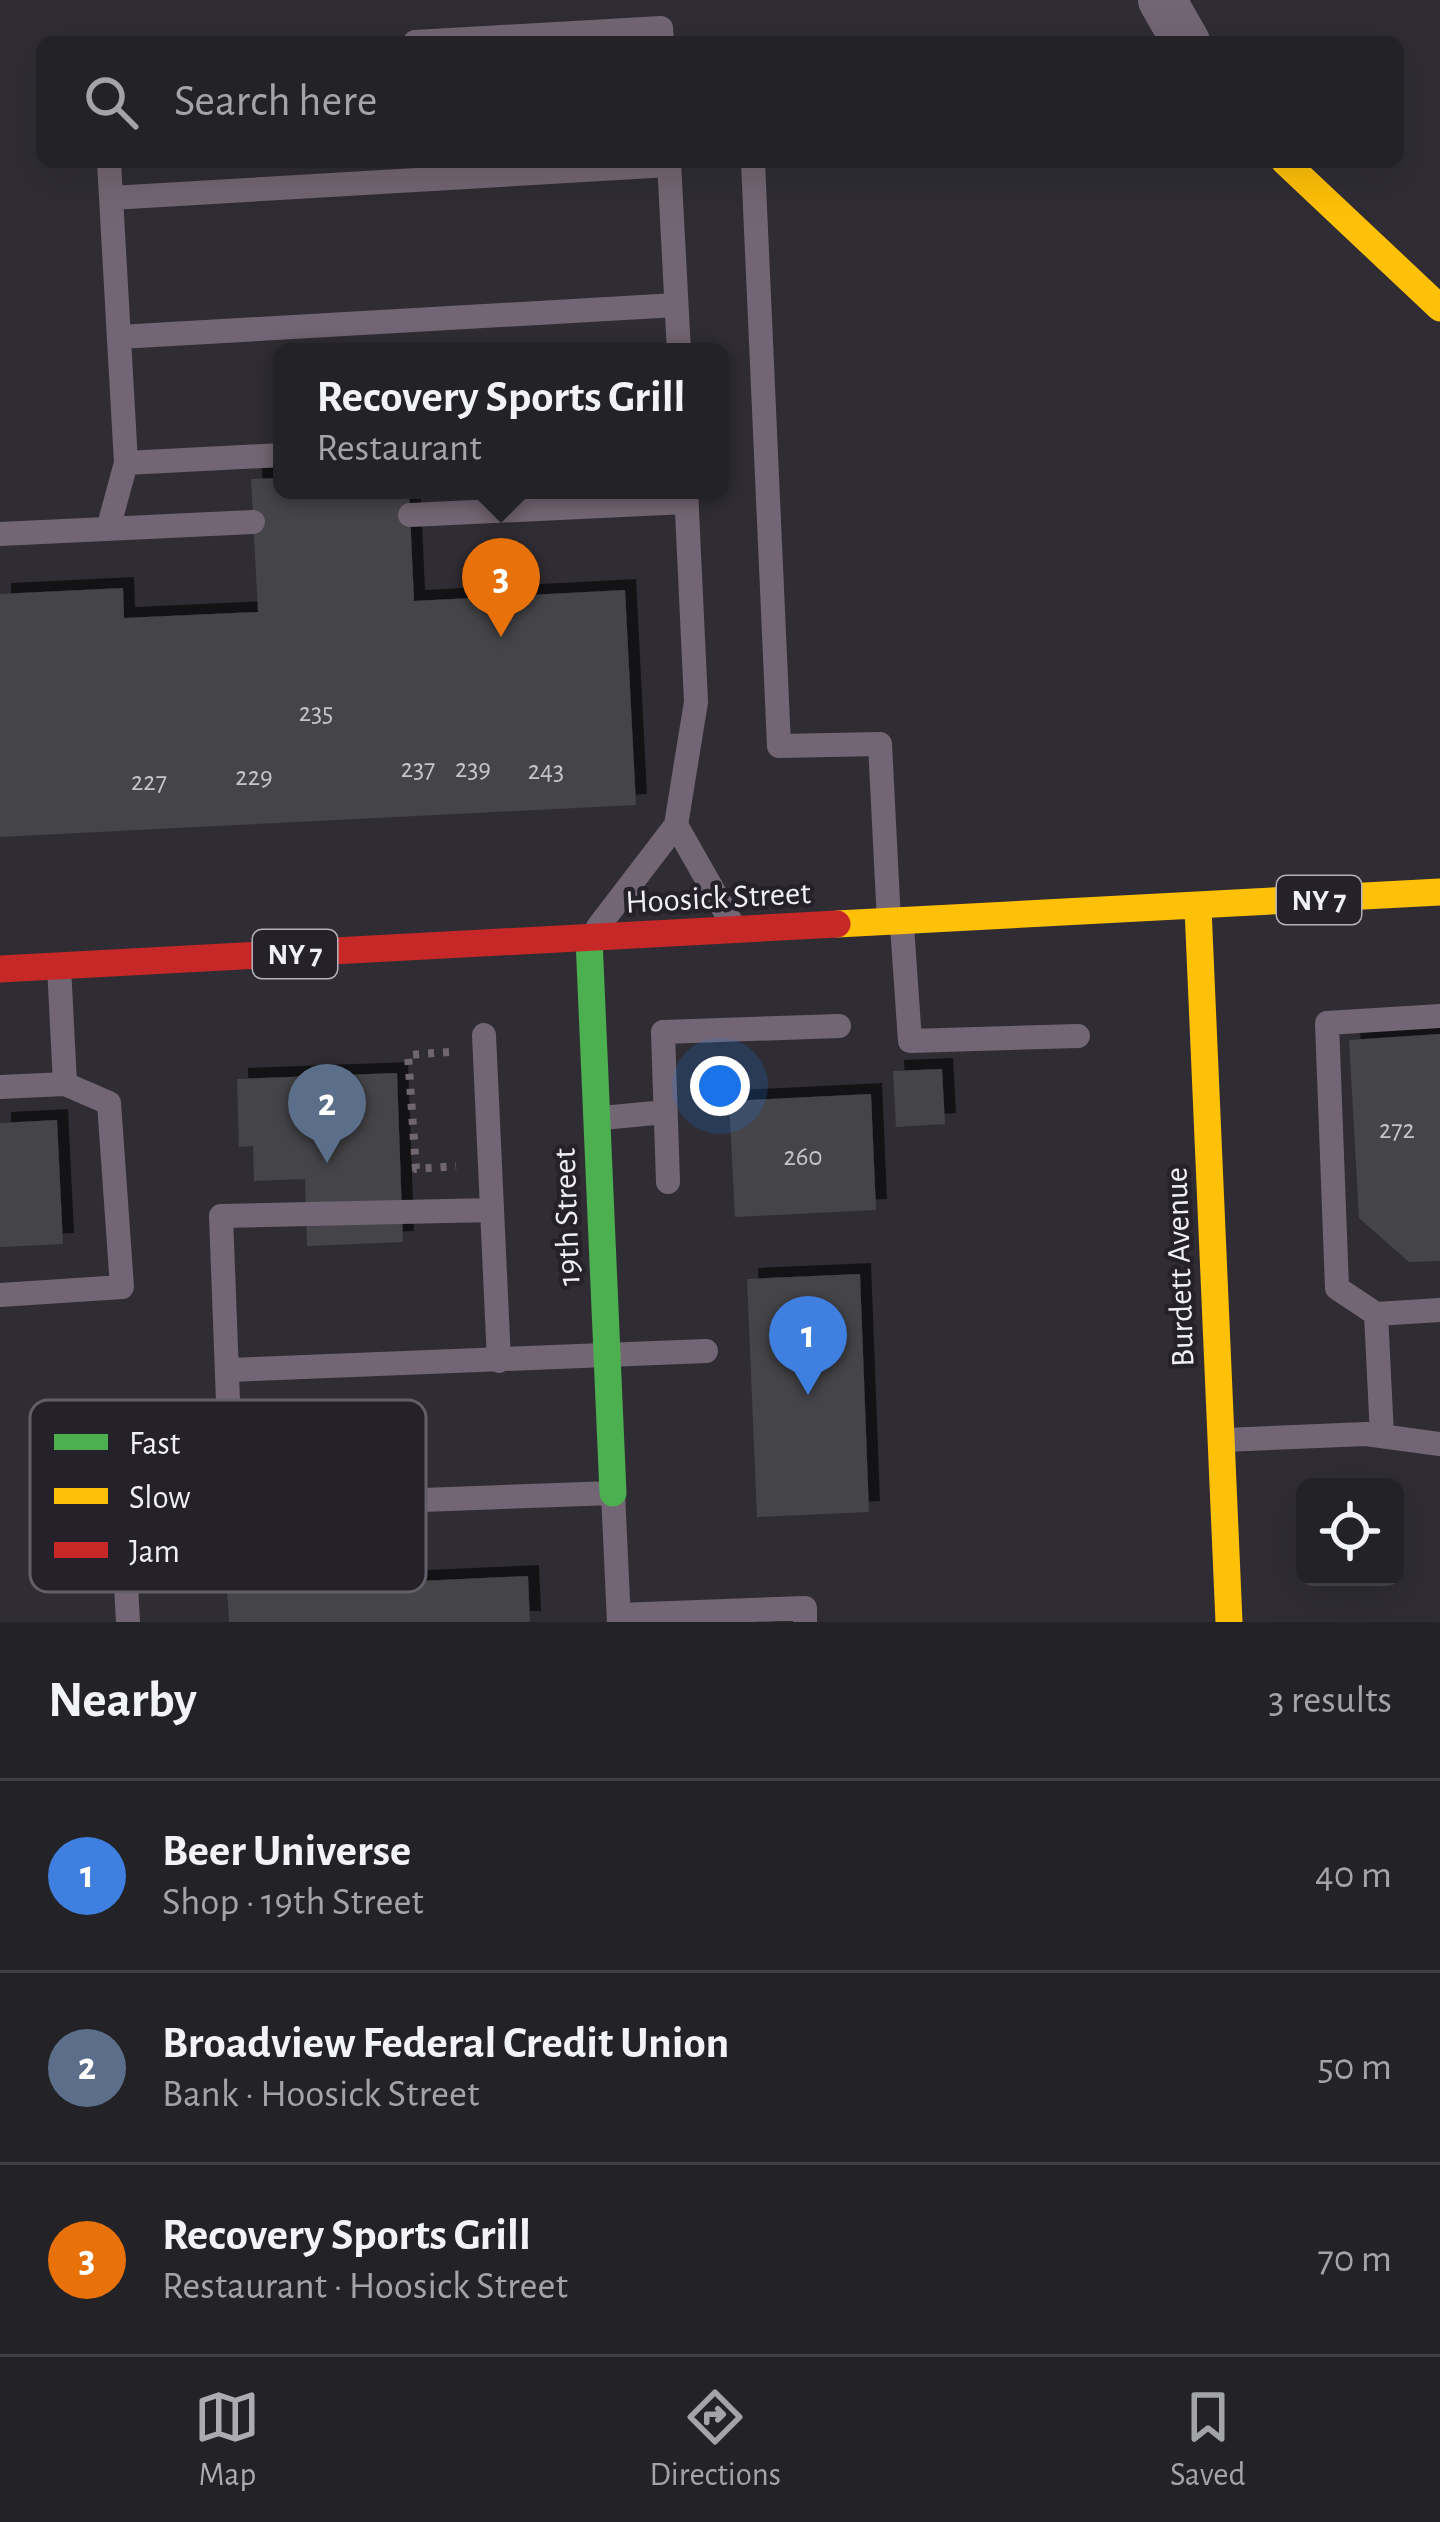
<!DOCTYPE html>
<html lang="en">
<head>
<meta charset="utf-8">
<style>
	:root { --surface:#232226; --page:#2b2a2e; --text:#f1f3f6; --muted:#a3a4a7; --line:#403f43; --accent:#adabb2 }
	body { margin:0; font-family:"Alegreya Sans",sans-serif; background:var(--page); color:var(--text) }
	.controls { position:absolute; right:36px; bottom:36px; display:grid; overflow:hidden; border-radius:18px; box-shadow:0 12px 48px #0002 }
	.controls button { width:108px; height:108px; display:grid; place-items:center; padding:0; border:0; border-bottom:3px solid var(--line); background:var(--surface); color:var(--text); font:60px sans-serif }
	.you { position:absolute; left:720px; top:1086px; width:42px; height:42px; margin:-30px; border:9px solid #fff; border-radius:50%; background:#1a73e8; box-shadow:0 0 0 18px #1a73e833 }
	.badge { display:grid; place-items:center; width:78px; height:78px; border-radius:50%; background:var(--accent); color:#fff; font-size:39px; font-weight:700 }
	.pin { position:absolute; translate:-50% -99px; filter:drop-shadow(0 3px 6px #0008) }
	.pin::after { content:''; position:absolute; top:63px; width:42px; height:36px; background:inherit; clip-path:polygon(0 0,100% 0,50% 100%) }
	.popup { position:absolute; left:273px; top:343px; width:456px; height:156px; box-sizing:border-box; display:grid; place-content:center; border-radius:18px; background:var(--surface); filter:drop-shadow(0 3px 9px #0005); font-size:39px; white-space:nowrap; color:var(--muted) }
	.popup b { font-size:45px; color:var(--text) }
	.popup::after { content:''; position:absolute; left:50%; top:100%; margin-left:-24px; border:24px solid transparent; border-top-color:var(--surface) }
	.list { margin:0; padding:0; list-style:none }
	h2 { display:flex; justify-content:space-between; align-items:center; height:156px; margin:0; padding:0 48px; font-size:51px }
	h2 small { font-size:39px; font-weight:400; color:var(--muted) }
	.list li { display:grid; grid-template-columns:78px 1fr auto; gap:36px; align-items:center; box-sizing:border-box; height:192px; padding:0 48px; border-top:3px solid var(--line) }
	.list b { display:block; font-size:45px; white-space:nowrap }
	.list p { margin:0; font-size:39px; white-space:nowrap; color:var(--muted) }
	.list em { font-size:39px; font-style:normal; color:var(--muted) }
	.icon { flex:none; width:66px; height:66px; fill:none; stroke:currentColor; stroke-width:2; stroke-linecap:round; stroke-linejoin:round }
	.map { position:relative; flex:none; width:1440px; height:1622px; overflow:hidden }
	.search { position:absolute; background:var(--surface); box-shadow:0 12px 48px #0002; left:36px; right:36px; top:36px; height:132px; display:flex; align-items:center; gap:30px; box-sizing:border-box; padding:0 42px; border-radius:18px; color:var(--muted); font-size:45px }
	.sheet { height:732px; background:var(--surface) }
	nav { display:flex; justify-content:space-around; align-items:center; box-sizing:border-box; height:168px; border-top:3px solid var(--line); background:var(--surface); font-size:33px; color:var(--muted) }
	nav a { display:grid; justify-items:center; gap:6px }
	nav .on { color:var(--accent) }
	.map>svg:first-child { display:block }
</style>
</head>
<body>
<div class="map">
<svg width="1440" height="1622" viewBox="0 0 1440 1622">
	<defs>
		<filter id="shadow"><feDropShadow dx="11" dy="-11" stdDeviation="0" flood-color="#0009"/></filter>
	</defs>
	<rect width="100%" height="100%" fill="#2f2d33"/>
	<path fill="#444448" filter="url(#shadow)" d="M282,478V490H409L414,601L625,590L636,805L0,837V594L123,588L124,618L258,612L251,479Z
		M1440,1034V1261L1409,1262L1359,1218L1349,1040Z
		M942,1069L945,1124L896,1127L893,1071Z
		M397,1073L403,1242L307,1246L305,1179L254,1181L253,1146L239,1147L237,1079Z
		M871,1094L876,1210L735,1217L729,1101Z
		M57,1120L63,1244L0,1247V1123Z
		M860,1274L869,1512L757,1517L747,1279Z
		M528,1576L530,1622H229L227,1590Z"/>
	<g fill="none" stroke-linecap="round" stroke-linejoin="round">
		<path stroke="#6f6670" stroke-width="8" stroke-dasharray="6 9" stroke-linecap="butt" d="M449,1052L408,1055L416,1169L456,1166"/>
		<path stroke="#736674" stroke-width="24" d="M415,42L661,28L662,42
			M109,162L126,463
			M669,162L679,352
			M753,162L779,746L880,744L889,922
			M111,198L669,165
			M119,337L676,305
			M410,515L686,502
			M108,529L126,463L282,455
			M0,534L253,522
			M676,825L731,922
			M902,926L910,1041L1078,1036
			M598,927L676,825L696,702L686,490
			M484,1035L499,1361
			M0,1087L65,1084
			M602,1118L665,1112
			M668,1182L663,1032L839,1026
			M0,1295L122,1287L109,1103L65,1084L59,966
			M1376,1314L1337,1288L1327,1023L1440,1016
			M228,1370L706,1351
			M1382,1436L1376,1314L1440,1310
			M1224,1440L1366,1434L1440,1444
			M232,1507L221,1216L492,1210
			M619,1615L805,1608V1622
			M128,1622L122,1511L613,1493L619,1622"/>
		<path stroke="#736674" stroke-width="48" d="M1162,0L1186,42"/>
		<path stroke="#4caf50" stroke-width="27" d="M589,939L613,1493"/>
		<path stroke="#ffc107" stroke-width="27" d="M1285,162L1440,308
			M1198,908L1229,1622
			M837,924L1440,892"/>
		<path stroke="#c62828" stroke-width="27" d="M0,969L837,924"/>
	</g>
	<g text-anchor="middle" stroke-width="9" stroke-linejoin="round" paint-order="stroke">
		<g font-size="27" fill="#c6c4ca">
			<text x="316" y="721">235</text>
			<text x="418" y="777">237</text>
			<text x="473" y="777">239</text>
			<text x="546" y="779">243</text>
			<text x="254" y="785">229</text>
			<text x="149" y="790">227</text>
			<text x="1397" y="1138">272</text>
			<text x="803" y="1165">260</text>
		</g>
		<g fill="#25212b" stroke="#b4b1b9" stroke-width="3">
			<rect x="1277" y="876" width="84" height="48" rx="9"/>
			<rect x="253" y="930" width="84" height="48" rx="9"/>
		</g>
		<g font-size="30" font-weight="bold" fill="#f1eff6">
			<text x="1319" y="910">NY 7</text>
			<text x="295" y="964">NY 7</text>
		</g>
		<g font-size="33" fill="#f1eff6" stroke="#25212b">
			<text transform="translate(718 896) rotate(-3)" y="12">Hoosick Street</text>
			<text transform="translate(565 1217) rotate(-92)" y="12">19th Street</text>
			<text transform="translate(1178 1267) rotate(-92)" y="12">Burdett Avenue</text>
		</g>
	</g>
	<rect x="30" y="1400" width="396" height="192" rx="18" fill="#25212b" stroke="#625f68" stroke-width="3"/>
	<rect x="54" y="1434" width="54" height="16" fill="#4caf50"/>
	<rect x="54" y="1488" width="54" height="16" fill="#ffc107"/>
	<rect x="54" y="1542" width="54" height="16" fill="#c62828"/>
	<g font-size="33" fill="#f1eff6">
		<text x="129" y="1454">Fast</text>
		<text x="129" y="1508">Slow</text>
		<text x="129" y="1562">Jam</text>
	</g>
</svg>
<div class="controls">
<button><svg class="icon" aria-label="locate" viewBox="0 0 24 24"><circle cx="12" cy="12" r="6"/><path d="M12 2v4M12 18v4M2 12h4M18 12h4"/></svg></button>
</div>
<div class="you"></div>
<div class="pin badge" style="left:808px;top:1395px;background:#3f7fe0">1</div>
<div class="pin badge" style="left:327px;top:1163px;background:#5c6f8a">2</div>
<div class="pin badge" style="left:501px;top:637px;background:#e8710a">3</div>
<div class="popup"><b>Recovery Sports Grill</b>Restaurant</div>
<div class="search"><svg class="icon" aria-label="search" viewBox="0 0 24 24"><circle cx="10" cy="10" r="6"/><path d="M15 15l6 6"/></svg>Search here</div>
</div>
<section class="sheet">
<h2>Nearby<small>3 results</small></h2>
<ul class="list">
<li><span class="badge" style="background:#3f7fe0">1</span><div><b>Beer Universe</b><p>Shop · 19th Street</p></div><em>40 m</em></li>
<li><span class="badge" style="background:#5c6f8a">2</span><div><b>Broadview Federal Credit Union</b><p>Bank · Hoosick Street</p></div><em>50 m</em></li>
<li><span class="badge" style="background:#e8710a">3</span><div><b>Recovery Sports Grill</b><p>Restaurant · Hoosick Street</p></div><em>70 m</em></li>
</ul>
</section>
<nav>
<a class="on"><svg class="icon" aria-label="map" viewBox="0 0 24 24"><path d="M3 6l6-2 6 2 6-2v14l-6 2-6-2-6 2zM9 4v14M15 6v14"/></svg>Map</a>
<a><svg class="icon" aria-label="directions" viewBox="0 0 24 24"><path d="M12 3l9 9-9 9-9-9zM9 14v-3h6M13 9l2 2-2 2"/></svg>Directions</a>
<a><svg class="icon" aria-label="saved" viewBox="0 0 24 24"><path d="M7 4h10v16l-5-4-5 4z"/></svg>Saved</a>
</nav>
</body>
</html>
